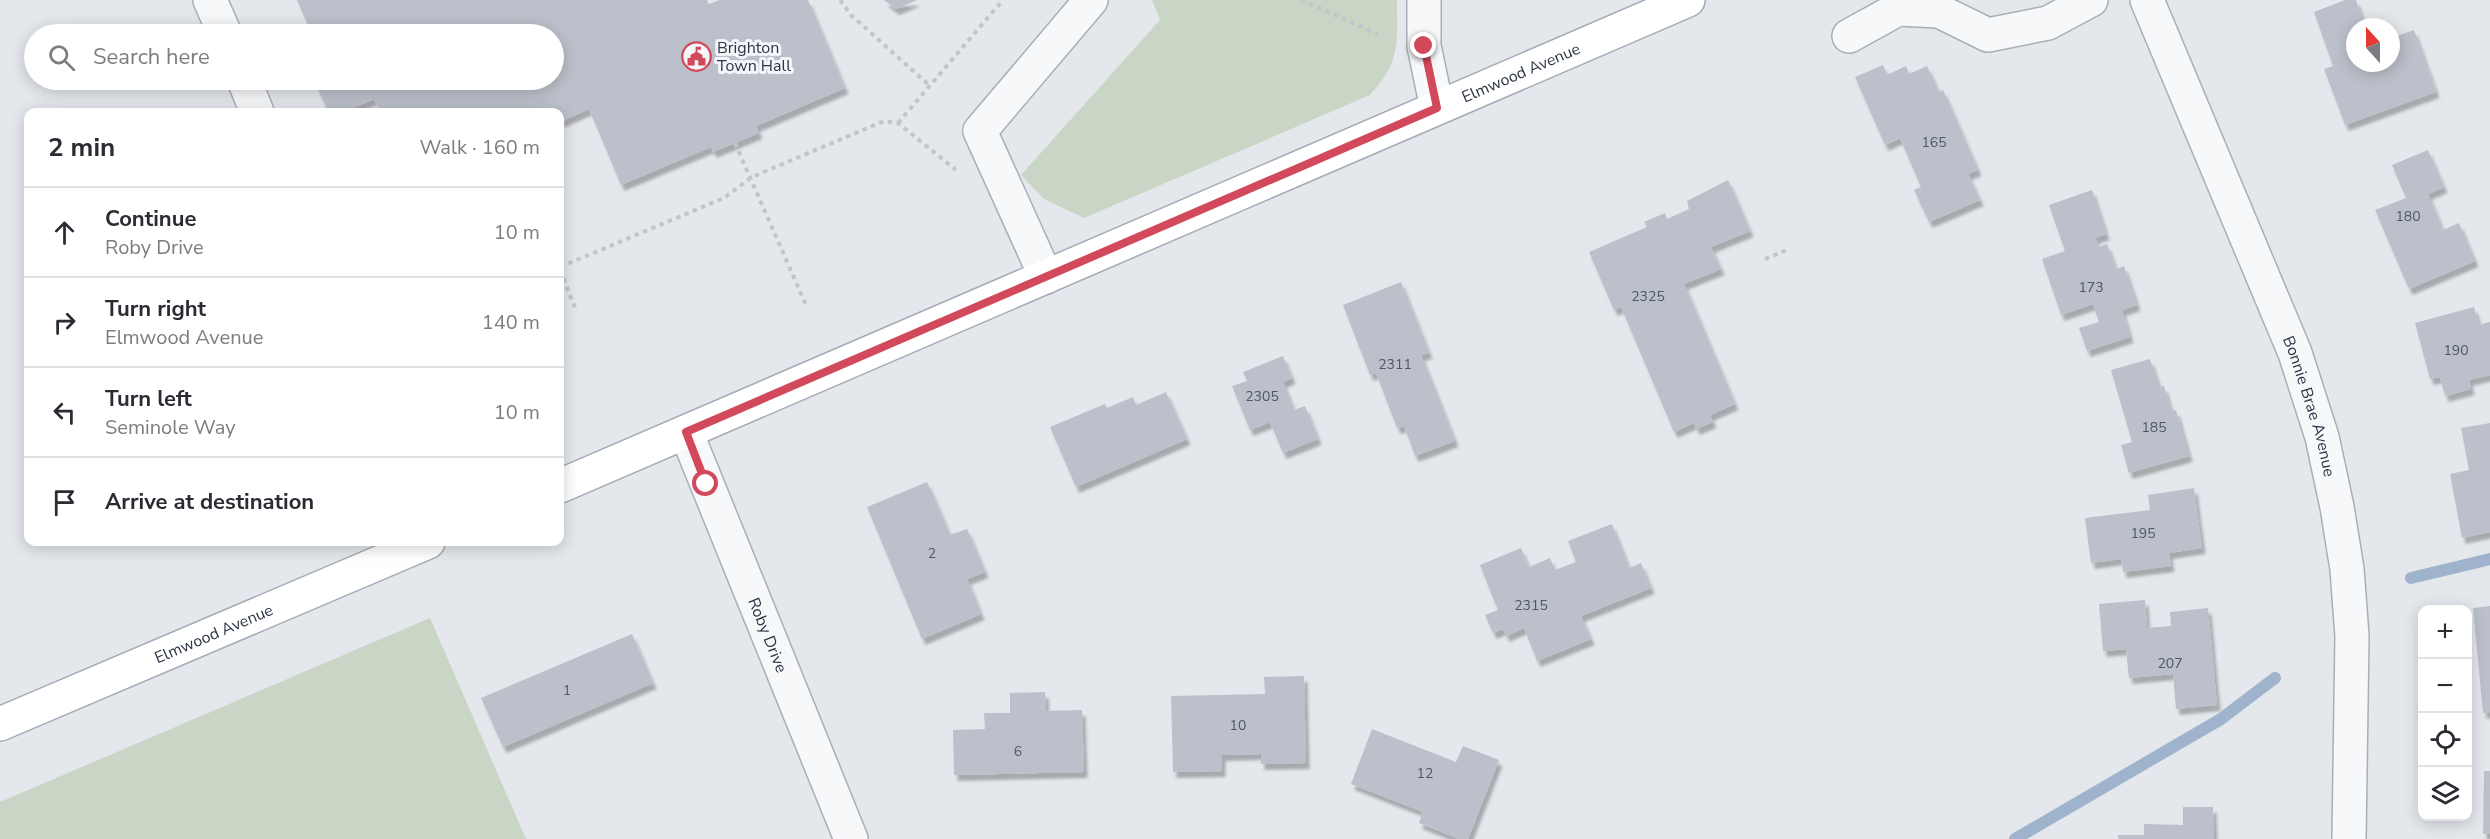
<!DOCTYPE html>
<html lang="en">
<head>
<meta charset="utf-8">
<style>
	:root { --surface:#fff; --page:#f7f7f7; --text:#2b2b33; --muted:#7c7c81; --line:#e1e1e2 }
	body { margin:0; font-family:"Nunito Sans",sans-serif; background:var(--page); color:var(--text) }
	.controls { position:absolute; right:18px; bottom:18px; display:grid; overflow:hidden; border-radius:12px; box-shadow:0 3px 15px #0003 }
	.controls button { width:54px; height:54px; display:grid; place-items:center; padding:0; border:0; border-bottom:2px solid var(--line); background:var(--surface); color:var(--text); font:30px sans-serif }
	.compass { position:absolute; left:2346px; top:18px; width:54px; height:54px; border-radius:50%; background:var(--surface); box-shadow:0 3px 15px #0003; rotate:339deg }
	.stop { position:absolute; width:18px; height:18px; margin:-14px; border:4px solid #d1495b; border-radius:50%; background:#fff }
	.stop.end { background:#d1495b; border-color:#fff; box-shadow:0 2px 6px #0008 }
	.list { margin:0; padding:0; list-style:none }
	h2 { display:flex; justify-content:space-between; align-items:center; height:78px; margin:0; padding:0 24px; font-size:26px }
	h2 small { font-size:20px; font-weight:400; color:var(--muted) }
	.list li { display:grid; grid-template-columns:39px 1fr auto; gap:18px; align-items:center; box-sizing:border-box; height:90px; padding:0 24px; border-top:2px solid var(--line) }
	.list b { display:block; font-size:22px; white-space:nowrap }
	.list p { margin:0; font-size:20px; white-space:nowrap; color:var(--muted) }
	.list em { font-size:20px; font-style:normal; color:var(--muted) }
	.icon { flex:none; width:33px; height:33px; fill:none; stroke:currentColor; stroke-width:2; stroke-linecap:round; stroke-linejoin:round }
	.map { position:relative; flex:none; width:2490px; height:839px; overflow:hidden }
	.search { position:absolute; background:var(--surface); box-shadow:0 3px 15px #0003; left:24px; top:24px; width:540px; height:66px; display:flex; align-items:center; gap:15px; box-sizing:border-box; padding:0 21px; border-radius:33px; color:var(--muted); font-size:22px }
	.panel { position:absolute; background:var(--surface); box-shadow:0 3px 15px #0003; left:24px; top:108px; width:540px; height:438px; border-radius:12px }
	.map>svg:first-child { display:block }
</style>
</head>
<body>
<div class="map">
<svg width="2490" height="839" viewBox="0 0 2490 839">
	<defs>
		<filter id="shadow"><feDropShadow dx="3.5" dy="6" stdDeviation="1.5" flood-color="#0004"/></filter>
	</defs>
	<rect width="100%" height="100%" fill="#e4e7ec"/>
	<path fill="#c9d6c5" d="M1152,0H1397C1397,44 1401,61 1370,95L1084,218L1044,199L1021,175L1160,20Z
		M430,618L526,839H0V802Z"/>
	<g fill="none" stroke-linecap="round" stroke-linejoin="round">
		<path stroke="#9fb4cc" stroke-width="12" d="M2411,578L2490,559
			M2015,839L2221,719L2275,678"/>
	</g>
	<path fill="#bbc0ca" filter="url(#shadow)" d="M297,0H707L709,4L720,0H808L845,88L756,126L759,133L713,152L711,147L621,185L589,109L560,122V112H380L374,99L343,112H328L314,80H554V34H312Z
		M884,0H917L896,9Z
		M2345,0H2356L2365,27H2355V63H2391V38L2414,30L2436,92L2345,125L2324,69L2333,66L2314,12Z
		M1883,65L1887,75L1906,66L1909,74L1927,66L1939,92L1943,90L1978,170L1968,174L1980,200L1929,222L1914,190L1921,187L1900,138L1885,145L1855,77Z
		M2428,150L2444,187L2428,194L2443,230L2459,223L2475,261L2409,289L2375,210L2406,198L2392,165Z
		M1728,180L1750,231L1711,247L1721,269L1684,284L1735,404L1710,415L1713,422L1696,429L1694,423L1674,432L1621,307L1614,310L1589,252L1647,227L1644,222L1665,213L1667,219L1689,209L1687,201Z
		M2092,190L2106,234L2095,238L2099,247L2107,244L2116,269L2124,266L2137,305L2122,310L2130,337L2087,351L2079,328L2099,322L2093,304L2061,315L2042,259L2065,251L2049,205Z
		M1401,282L1429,353L1421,355L1455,441L1415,456L1404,426L1397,428L1376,373L1370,375L1343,305Z
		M2474,307L2479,325L2490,322V375L2469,380L2471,389L2445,396L2440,377L2430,379L2415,323Z
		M1283,356L1292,378L1283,382L1294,410L1305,406L1318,439L1283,453L1270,422L1250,430L1232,386L1247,381L1243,372Z
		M2150,359L2159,387L2164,386L2171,411L2176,410L2189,456L2129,473L2121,445L2132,442L2111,370Z
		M1166,392L1187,439L1076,487L1050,427L1105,404L1107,408L1133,397L1136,405Z
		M2490,423V532L2462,538L2450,474L2469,470L2461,428Z
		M927,482L950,535L967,529L985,572L967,579L981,614L922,639L867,507Z
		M2194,488L2202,548L2169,553L2171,566L2123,572L2121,559L2091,563L2085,518L2150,510L2148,495Z
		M1612,524L1629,568L1641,563L1651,588L1581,616L1591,639L1537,661L1524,628L1506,636L1503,629L1493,633L1485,615L1498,610L1480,565L1521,548L1529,567L1550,558L1555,570L1576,562L1568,541Z
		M2145,600L2147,628L2171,626L2170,612L2208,608L2217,705L2176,709L2173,674L2129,678L2126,649L2103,651L2099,604Z
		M2490,606V712L2483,713L2473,608Z
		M632,634L653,683L503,747L481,698Z
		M1304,676L1306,763L1261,764V754L1222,755V771L1173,772L1171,696L1265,694L1264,677Z
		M1045,692L1046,711L1082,710L1084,772L954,775L953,730L985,729L984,713H1010V693Z
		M1372,729L1456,762L1463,746L1499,760L1468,839H1459L1419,823L1423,812L1351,784Z
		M2484,771H2490V834H2483Z
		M2183,807H2213L2214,839H2118V835H2144V824L2183,825Z"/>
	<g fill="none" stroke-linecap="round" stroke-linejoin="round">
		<defs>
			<g id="minor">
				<path d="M210,0L225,34"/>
				<path d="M1424,0V46L1437,108"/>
				<path id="s1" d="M2147,0L2295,353L2322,437L2337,507L2347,569L2352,636L2349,839"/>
				<path d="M1849,36L1898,9L1939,11L1988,35L2048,23L2091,0"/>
				<path d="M244,80L257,112"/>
				<path d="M1046,277L980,131L1091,0"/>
				<path id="s2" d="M686,432L851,839"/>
			</g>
			<g id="major">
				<path id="s3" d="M560,486L1688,0"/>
				<path id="s4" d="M0,724L428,542"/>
			</g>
		</defs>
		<use href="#minor" stroke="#a9aeb7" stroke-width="36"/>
		<use href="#major" stroke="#a3abb8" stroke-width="36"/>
		<path stroke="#c2c5cb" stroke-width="4" stroke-dasharray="4.5 4.5" stroke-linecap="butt" d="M840,0L851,15L929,85
			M1301,0L1378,34
			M898,123L1003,0
			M735,143L806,305
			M1765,259L1787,250
			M560,267L724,198L752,177L884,121L898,123L956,170
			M560,270L576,310"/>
		<use href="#minor" stroke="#f7f8fa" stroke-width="33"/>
		<use href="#major" stroke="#fff" stroke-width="33"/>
	</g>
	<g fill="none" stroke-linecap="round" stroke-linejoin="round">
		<path stroke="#d1495b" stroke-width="8" d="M706,484L686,432L1437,108L1424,46"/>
	</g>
	<defs>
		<symbol id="civic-ring" viewBox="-11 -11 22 22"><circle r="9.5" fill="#f4f6f9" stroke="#d1495b" stroke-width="1.5"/><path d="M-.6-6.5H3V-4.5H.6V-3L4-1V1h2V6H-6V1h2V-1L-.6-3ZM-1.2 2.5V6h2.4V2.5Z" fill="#d1495b"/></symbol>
	</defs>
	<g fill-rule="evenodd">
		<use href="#civic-ring" x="680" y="40" width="33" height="33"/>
	</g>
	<g text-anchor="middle" stroke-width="6" stroke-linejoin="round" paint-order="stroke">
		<g font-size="14" fill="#4f5766">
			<text x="1934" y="147">165</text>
			<text x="2408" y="221">180</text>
			<text x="2091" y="292">173</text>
			<text x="1648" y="301">2325</text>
			<text x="2456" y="355">190</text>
			<text x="1395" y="369">2311</text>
			<text x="1262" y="401">2305</text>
			<text x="2154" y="432">185</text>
			<text x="2143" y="538">195</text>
			<text x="932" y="558">2</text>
			<text x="1531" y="610">2315</text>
			<text x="2170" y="668">207</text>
			<text x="567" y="695">1</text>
			<text x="1238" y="730">10</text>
			<text x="1018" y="756">6</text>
			<text x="1425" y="778">12</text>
		</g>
		<g font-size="16" fill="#2b3445" stroke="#f4f6f9" text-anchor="start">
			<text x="717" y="53">Brighton<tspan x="717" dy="18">Town Hall</tspan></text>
		</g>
		<g font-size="16" fill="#2b3445" stroke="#f4f6f9">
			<text dy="6" stroke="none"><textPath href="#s3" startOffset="1046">Elmwood Avenue</textPath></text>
			<text dy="6" stroke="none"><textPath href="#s1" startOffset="438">Bonnie Brae Avenue</textPath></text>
			<text dy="6" stroke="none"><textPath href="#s4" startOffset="232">Elmwood Avenue</textPath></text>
			<text dy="6" stroke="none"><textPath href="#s2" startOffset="219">Roby Drive</textPath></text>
		</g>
	</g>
</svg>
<div class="controls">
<button>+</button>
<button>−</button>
<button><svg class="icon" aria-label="locate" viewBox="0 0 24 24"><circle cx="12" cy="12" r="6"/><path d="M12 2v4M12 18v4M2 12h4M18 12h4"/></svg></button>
<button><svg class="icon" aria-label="layers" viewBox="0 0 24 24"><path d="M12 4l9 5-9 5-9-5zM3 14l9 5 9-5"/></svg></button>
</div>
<svg class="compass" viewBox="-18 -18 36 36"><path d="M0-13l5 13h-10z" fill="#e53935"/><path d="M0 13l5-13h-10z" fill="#7c7c81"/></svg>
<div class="stop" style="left:706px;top:484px"></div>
<div class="stop end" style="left:1424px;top:46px"></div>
<div class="search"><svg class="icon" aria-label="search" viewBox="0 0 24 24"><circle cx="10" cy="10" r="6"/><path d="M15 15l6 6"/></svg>Search here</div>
<section class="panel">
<h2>2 min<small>Walk · 160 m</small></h2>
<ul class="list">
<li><svg class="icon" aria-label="ahead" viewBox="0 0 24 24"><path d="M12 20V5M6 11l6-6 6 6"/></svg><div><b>Continue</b><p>Roby Drive</p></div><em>10 m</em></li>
<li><svg class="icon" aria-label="right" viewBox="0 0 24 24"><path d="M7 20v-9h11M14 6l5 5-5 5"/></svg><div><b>Turn right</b><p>Elmwood Avenue</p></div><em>140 m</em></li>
<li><svg class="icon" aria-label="left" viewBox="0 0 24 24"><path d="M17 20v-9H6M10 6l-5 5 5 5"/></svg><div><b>Turn left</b><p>Seminole Way</p></div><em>10 m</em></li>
<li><svg class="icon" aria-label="arrive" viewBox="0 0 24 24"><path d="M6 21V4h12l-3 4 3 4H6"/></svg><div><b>Arrive at destination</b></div></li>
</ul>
</section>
</div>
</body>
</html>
